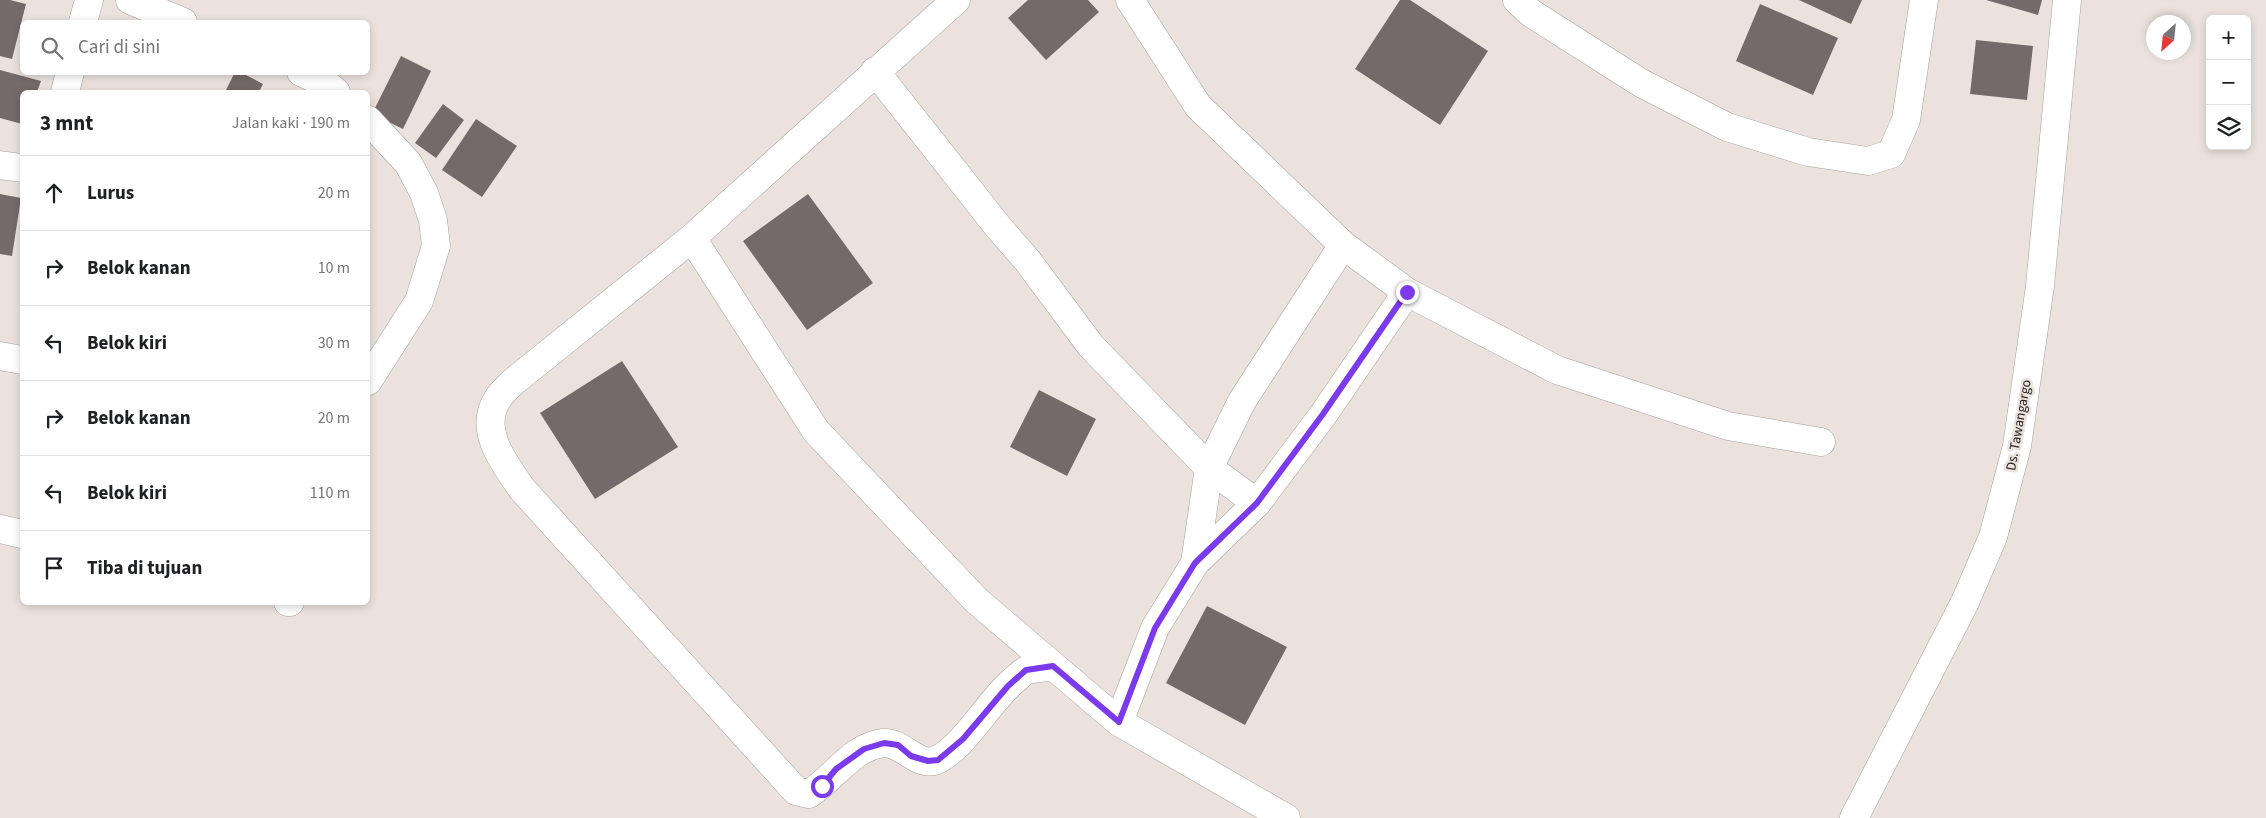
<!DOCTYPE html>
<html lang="id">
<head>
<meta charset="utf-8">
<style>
	:root { --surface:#fff; --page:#f6f6f6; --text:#202124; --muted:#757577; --line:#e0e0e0 }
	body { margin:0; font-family:"Source Sans 3",sans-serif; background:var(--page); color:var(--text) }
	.controls { position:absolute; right:15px; top:15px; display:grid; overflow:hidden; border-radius:8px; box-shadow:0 2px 8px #0003 }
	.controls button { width:45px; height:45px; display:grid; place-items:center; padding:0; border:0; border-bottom:1px solid var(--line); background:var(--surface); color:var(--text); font:25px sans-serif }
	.compass { position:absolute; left:2146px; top:15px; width:45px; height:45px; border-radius:50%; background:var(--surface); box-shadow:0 2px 8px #0003; rotate:207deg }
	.stop { position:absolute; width:15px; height:15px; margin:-11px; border:4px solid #7c3aed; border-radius:50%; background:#fff }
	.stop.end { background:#7c3aed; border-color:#fff; box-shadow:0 1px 5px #0008 }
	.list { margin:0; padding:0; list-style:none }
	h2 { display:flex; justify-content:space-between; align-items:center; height:65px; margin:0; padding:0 20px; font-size:21px }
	h2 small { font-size:16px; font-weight:400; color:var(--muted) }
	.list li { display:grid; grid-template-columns:32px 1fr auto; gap:15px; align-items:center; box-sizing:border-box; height:75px; padding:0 20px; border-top:1px solid var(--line) }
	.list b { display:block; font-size:19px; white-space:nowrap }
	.list em { font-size:16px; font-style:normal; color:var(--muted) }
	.icon { flex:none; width:28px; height:28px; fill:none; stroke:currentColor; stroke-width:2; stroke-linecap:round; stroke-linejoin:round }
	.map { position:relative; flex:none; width:2266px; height:818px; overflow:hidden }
	.search { position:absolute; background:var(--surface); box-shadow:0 2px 8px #0003; left:20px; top:20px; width:350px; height:55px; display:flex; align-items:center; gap:12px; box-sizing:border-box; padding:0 18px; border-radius:8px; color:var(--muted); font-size:19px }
	.panel { position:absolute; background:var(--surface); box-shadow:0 2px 8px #0003; left:20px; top:90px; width:350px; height:515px; border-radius:8px }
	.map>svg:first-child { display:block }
</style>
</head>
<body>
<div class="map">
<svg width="2266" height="818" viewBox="0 0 2266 818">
	<rect width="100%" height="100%" fill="#ebe2dd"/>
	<path fill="#746a69" d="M0,0H10L26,4L12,59L0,56Z
		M1028,0H1088L1099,12L1046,60L1008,18Z
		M1400,0H1410L1488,51L1440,125L1355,69Z
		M1799,0H1862L1851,24Z
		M1986,0H2042L2038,15Z
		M1760,4L1838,38L1813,95L1736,61Z
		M1976,40L2033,46L2027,100L1970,94Z
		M401,56L431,71L403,129L372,114Z
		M0,70L41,81L37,92H22V124L0,118Z
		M235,72H240L263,84L259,92H225Z
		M443,104L464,120L436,158L415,143Z
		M476,119L517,146L482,197L442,170Z
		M0,194L21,198L12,256L0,254Z
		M808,194L873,283L807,330L743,241Z
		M622,361L678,447L595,499L540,413Z
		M1039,390L1096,419L1067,476L1010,447Z
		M1207,606L1287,647L1245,725L1166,683Z"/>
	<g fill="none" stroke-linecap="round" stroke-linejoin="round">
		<defs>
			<path id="minor" d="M130,0L183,22
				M956,0L692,238L513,382C508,387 501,393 497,400C478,431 505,464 522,489L796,791L809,794C834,778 852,747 883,743C903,741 918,770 939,759C966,744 988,703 1012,682C1017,678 1022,672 1027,670C1035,668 1045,668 1053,666
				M1130,0L1198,106L1343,245L1407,292L1557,370L1728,426L1821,442
				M1517,0L1531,13L1641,83L1727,127L1808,152L1868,161L1891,154L1906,120L1924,0
				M83,22L89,0
				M875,71L999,228L1027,260L1091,346L1209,468L1257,503
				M301,72L325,83L336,92
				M65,92L70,72
				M368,120L408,163L424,193L433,220L436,246L419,301L368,381
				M0,165L22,168
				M692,238L816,431L977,601L1119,722L1286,818
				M0,356L22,360
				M0,529L22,534
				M1195,563L1209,468L1242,401L1343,245
				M288,602H290
				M1119,722L1155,628L1195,563L1257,503L1323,415L1407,292"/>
			<path id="tertiary" d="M1854,818L1965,602L1993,537L2017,446L2040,286L2067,0"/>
		</defs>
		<use href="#minor" stroke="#a89f9a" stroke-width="29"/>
		<use href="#tertiary" stroke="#a89f9a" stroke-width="29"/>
		<use href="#minor" stroke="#fff" stroke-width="28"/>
		<use href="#tertiary" stroke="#fff" stroke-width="28"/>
	</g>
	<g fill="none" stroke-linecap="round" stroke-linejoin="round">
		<path stroke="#7c3aed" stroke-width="6" d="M822,786L836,769L864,749L884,743L898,745L911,756L928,761L938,760L963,739L1008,686L1026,670L1053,666L1119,722L1155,628L1195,563L1257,503L1323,414L1407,292"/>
	</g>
	<g text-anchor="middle" stroke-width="5" stroke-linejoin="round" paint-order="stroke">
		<g font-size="14" fill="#262321" stroke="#ebe2dd">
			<text transform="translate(2018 425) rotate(-80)" y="5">Ds. Tawangargo</text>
		</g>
	</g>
</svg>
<div class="controls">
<button>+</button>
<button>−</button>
<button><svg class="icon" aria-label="layers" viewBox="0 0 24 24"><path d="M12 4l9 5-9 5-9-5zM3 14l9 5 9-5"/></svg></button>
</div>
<svg class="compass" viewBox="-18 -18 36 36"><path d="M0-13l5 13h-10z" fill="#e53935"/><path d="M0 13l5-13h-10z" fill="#757577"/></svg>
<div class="stop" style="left:822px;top:786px"></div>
<div class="stop end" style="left:1407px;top:292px"></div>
<div class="search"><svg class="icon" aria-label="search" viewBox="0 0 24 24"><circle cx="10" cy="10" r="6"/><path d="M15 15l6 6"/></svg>Cari di sini</div>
<section class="panel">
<h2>3 mnt<small>Jalan kaki · 190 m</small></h2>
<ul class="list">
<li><svg class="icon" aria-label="ahead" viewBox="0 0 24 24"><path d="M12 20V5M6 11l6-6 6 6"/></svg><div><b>Lurus</b></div><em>20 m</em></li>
<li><svg class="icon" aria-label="right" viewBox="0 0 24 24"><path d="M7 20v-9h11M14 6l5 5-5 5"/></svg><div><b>Belok kanan</b></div><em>10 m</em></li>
<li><svg class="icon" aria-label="left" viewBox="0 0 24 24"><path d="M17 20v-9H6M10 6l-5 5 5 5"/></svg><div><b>Belok kiri</b></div><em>30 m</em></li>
<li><svg class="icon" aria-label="right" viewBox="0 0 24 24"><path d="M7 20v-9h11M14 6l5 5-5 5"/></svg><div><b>Belok kanan</b></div><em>20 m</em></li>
<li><svg class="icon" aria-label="left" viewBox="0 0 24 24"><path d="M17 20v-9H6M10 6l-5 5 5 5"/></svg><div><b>Belok kiri</b></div><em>110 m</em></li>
<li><svg class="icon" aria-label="arrive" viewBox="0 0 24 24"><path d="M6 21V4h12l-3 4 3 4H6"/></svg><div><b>Tiba di tujuan</b></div></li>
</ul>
</section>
</div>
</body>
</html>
